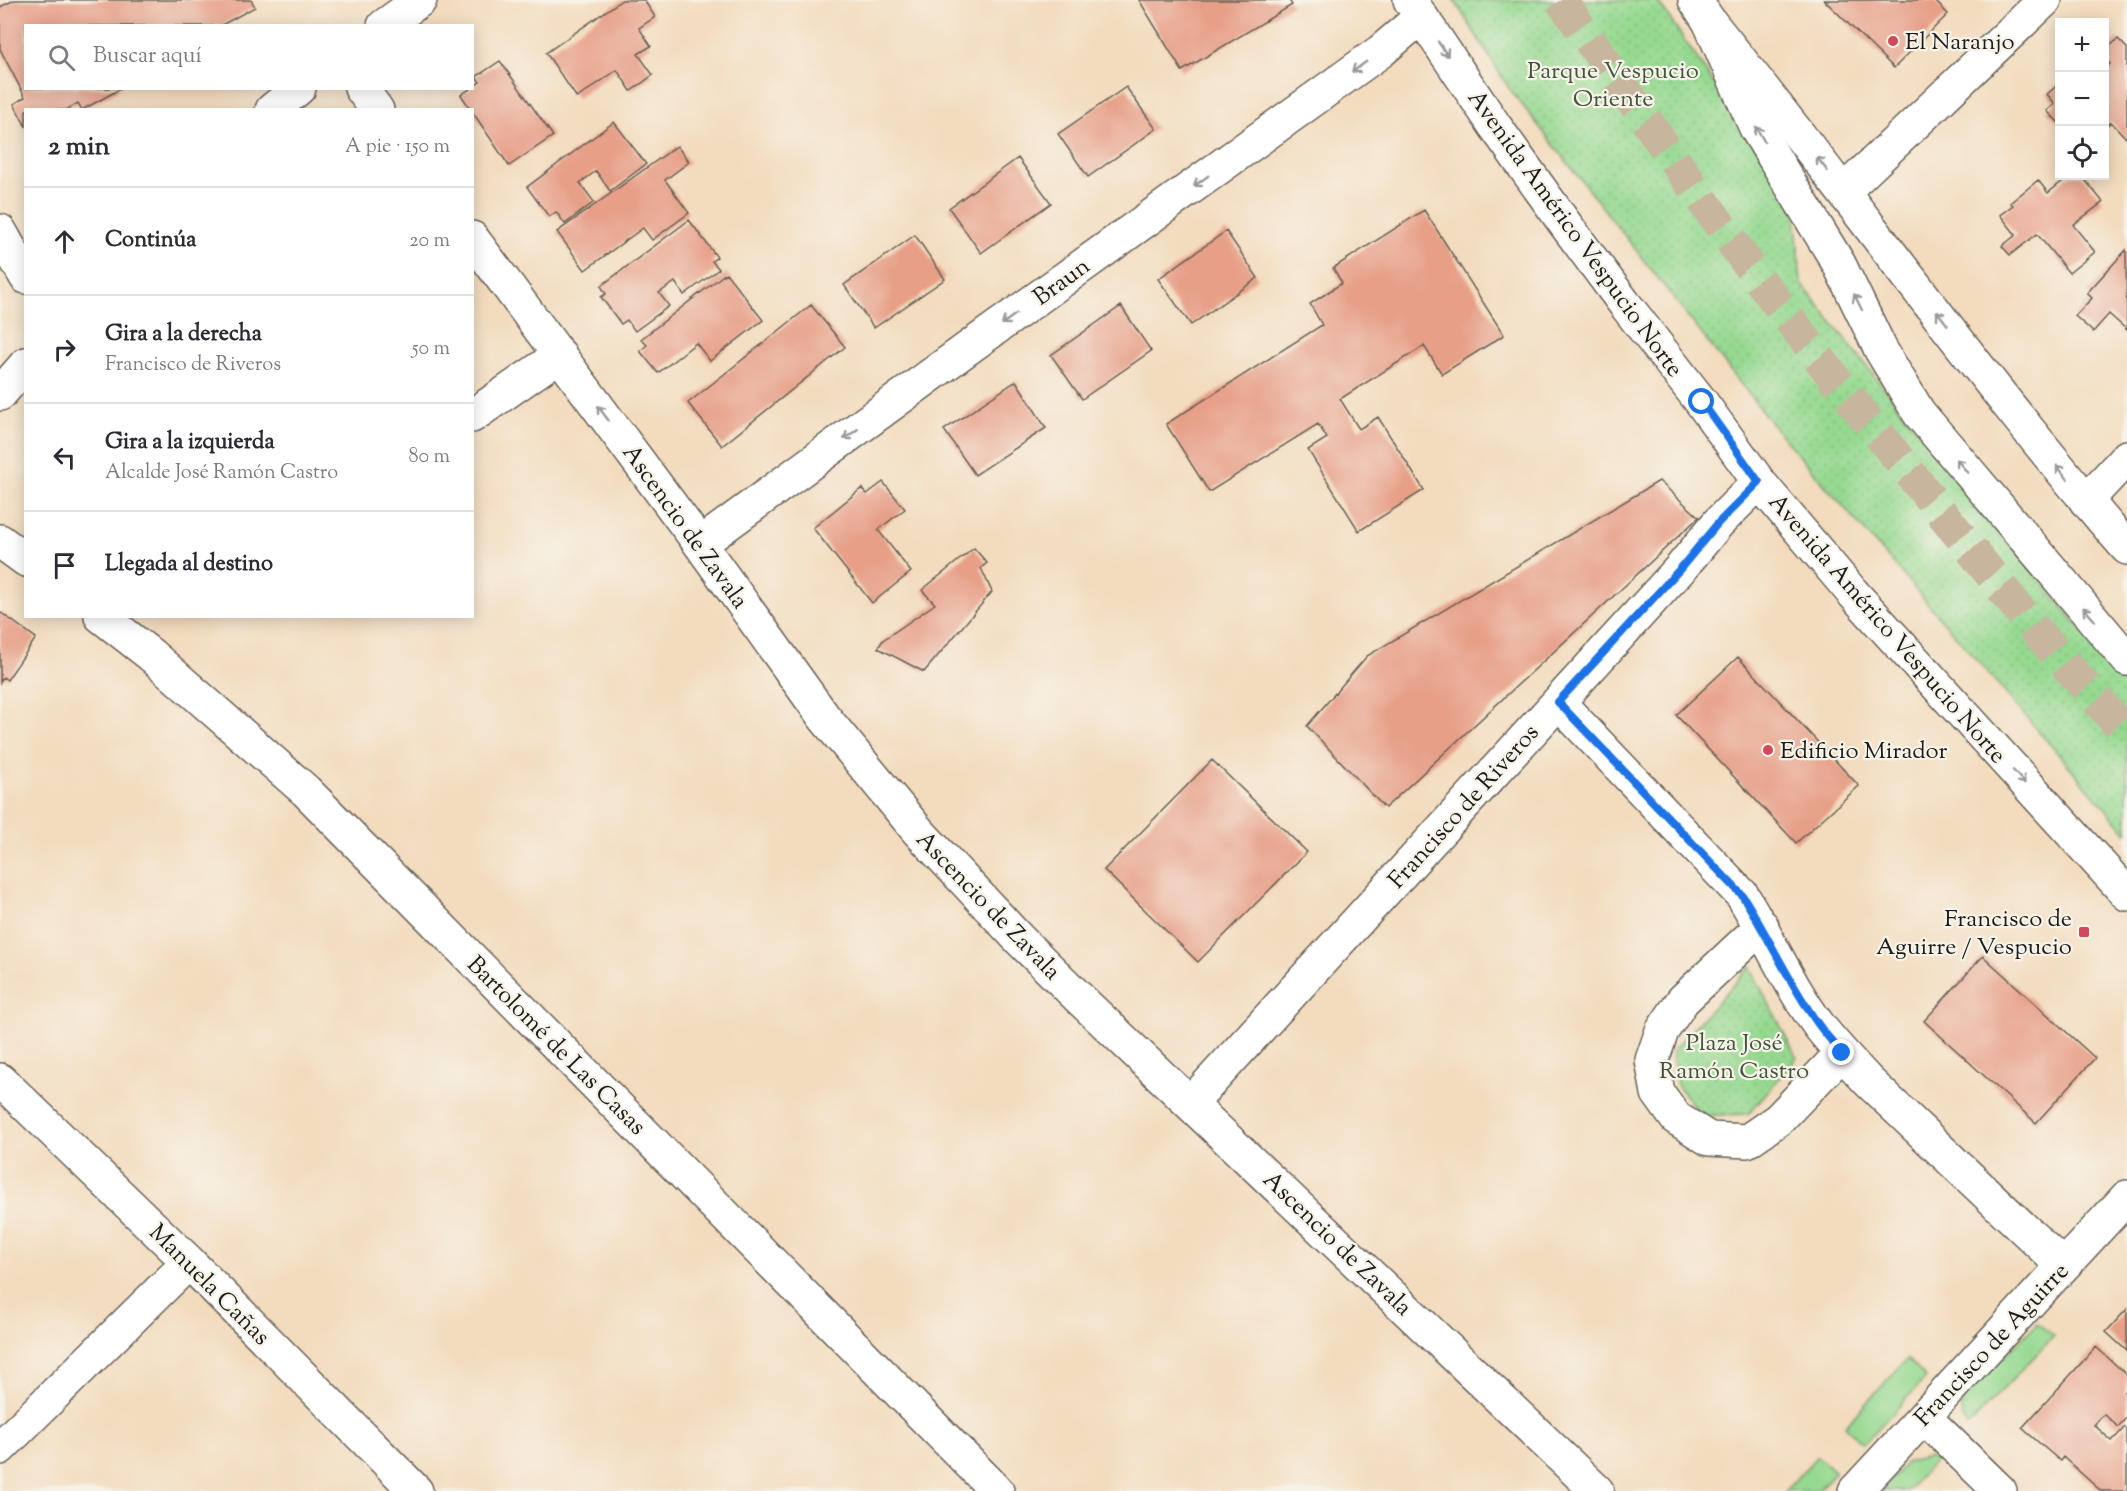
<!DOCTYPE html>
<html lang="es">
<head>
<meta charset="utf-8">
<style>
	:root { --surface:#fff; --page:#f2f2f3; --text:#2b2b33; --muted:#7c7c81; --line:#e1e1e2 }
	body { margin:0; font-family:"Sorts Mill Goudy",serif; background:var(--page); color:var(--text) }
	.controls { position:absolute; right:18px; top:18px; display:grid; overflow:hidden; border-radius:0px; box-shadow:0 3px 15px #0003 }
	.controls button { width:54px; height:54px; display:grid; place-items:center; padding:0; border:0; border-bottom:2px solid var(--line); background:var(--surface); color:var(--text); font:30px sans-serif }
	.stop { position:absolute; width:18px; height:18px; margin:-14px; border:4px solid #1a73e8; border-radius:50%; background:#fff }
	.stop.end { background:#1a73e8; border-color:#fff; box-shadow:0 2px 6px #0008 }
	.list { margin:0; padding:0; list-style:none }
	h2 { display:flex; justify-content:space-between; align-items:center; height:78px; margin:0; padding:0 24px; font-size:26px }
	h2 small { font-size:20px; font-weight:400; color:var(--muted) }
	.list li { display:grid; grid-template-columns:39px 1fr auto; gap:18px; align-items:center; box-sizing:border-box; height:108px; padding:0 24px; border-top:2px solid var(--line) }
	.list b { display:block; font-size:22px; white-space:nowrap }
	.list p { margin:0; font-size:20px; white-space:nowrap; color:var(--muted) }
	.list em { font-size:20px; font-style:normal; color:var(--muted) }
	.icon { flex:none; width:33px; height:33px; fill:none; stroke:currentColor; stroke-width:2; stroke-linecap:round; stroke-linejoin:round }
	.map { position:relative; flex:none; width:2127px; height:1491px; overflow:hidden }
	.search { position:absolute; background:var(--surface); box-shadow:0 3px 15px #0003; left:24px; top:24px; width:450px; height:66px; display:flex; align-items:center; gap:15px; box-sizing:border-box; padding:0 21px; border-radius:0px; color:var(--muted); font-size:22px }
	.panel { position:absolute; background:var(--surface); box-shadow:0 3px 15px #0003; left:24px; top:108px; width:450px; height:510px; border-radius:0px }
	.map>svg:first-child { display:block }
</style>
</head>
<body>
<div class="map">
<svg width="2127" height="1491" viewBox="0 0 2127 1491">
	<defs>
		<pattern id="park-dots" width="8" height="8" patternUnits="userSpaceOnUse" patternTransform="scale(1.5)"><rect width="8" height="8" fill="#96d991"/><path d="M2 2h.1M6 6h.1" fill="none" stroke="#81ba7c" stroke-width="1.8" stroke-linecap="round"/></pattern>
	</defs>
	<rect width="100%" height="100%" fill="#f7f3e8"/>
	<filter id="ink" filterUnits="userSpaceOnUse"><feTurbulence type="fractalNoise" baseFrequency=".0167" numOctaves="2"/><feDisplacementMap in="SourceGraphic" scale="12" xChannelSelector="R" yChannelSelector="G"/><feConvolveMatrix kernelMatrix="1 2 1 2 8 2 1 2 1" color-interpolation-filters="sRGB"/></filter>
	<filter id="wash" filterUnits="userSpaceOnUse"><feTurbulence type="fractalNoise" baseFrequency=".008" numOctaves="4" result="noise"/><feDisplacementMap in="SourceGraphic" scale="24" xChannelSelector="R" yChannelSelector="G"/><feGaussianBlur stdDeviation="1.35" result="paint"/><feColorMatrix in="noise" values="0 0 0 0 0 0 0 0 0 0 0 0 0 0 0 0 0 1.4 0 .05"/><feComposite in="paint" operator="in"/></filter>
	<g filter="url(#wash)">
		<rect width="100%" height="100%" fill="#f3dbbe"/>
		<path fill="#96d991" stroke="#597a56" stroke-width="1.5" d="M2037,1323L2054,1336L1968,1426C1960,1416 1960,1411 1963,1399Z
			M1907,1359L1926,1378L1863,1444L1845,1426Z
			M1817,1456L1835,1472L1818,1491H1785Z
			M1928,1457L1936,1460L1907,1491H1881L1907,1462Z"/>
		<path fill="url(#park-dots)" stroke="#597a56" stroke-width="1.5" d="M1454,0H1657L1794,200L1801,283L1947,468L2127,684V833L1776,429L1509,88Z
			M1750,967L1797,1058L1748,1114L1702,1116L1677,1085L1672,1051Z"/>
		<g id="blocks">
			<path fill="#e79f87" d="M14,0H251L255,7L220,26H26V88H122L82,110L78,103L66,110H26V127L14,104L25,97L0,49V7Z
				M622,0H644L655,17L639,28L651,46L638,54L653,75L631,91L617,70L577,98L546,53Z
				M1139,0H1289L1292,5L1182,71Z
				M1824,0H1934L1948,14L1894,68Z
				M2118,39L2127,48V139L2111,122L2104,128V69L2110,64L2104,57V51Z
				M500,61L553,136L509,166L461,95L480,82L476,77Z
				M2060,83V124L2047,111L2055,104L2047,94Z
				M1126,87L1156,129L1088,177L1058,134Z
				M614,122L646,164L610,191L596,171L580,183L594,202L565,224L556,212L549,217L527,187Z
				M677,146L689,162L665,180L689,213L652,240L643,228L585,270L557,232Z
				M1018,158L1051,203L981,253L949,208Z
				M2069,176H2082L2103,202L2073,225L2095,252L2069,273L2037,234L2010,255L2002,246L2016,235L2000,215L2013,205L2010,203L2038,180L2048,193Z
				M1424,210L1504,335L1442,374L1424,346L1340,399L1359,429L1378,417L1424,490L1359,531L1308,450L1327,438L1318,424L1209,492L1166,424L1322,325L1310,304L1342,283L1333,268Z
				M689,220L717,257L712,261L719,269L684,295L675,282L659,293L669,306L635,331L627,320L621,324L601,297L606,294L601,286Z
				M1226,231L1258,278L1191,325L1158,279Z
				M915,235L945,279L874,328L844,285Z
				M2126,250L2127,330L2109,314L2093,332L2075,316L2092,298L2087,293Z
				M726,273L763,320L710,361L696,343L658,373L640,351L647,345L641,339Z
				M811,305L845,347L722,446L688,403Z
				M1121,306L1151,351L1082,399L1051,355Z
				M1016,381L1046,428L975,475L944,430Z
				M1659,481L1699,517L1385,808L1307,726L1367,656Z
				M883,482L905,509L878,530L911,572L872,603L813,528L862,488L867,494Z
				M974,548L987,563L981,568L992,592L924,672L878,648L883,640L935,604L922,590Z
				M0,612L36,638L7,680L3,677L0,682Z
				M1738,657L1859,786L1796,843L1676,715Z
				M1212,760L1307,852L1198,962L1104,870Z
				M1983,956L2095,1058L2036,1123L1924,1021Z
				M2127,1309V1351L2106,1332Z
				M2096,1347L2127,1375V1388L2124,1392L2127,1395V1417L2118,1427L2104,1414L2094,1425L2112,1441L2125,1427L2127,1429V1491H2101L2063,1457L2060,1461L2022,1428Z"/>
		</g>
	</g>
	<g filter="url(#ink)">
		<use href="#blocks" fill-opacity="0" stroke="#675f55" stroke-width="1.5"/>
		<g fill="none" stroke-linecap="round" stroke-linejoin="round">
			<path stroke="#c8b59e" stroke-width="33" stroke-dasharray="33 16" stroke-linecap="butt" d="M1561,0L1749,266L1844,391L2038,633L2127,734"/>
			<defs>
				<path id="minor" d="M361,88L377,110
					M1844,191L2045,0
					M0,231L26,277
					M472,238L700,544L824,717L918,831L1019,939L1079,998L1597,1491
					M472,416L560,355
					M2086,501L2127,457
					M0,541L26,560
					M700,544L964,351L1381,51L1421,17
					M101,616L151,655L306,791L997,1491
					M1558,702L1742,895C1769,938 1789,986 1820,1027C1835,1046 1852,1064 1869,1082L2063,1266
					M1762,926L1683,1000L1662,1031L1652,1060L1658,1093L1676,1118L1709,1139L1747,1141L1779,1119L1842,1053
					M0,1080L189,1262L416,1491
					M1191,1103L1680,569L1718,523L1759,482
					M1924,1417L2000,1491
					M0,1448L189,1262"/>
				<path id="tertiary" d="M384,26L420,0
					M272,110L299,88
					M0,394L26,364
					M1855,1491L2127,1197"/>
				<path id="primary" d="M1410,0L1495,126L1563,221L1624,303L1702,403L1759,482L1852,592L2127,894
					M1695,0L1709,21C1850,195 1980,379 2127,548"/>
				<path id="motorway" d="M1709,21L1756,128L1839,264L1881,350L1919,413L2127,659"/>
			</defs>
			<use href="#minor" stroke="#675f55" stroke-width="36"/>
			<use href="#tertiary" stroke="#675f55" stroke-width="36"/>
			<use href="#primary" stroke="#675f55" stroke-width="36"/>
			<use href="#motorway" stroke="#675f55" stroke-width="36"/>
			<use href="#minor" stroke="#fff" stroke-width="33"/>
			<use href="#tertiary" stroke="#fff" stroke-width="33"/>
			<use href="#primary" stroke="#fff" stroke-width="33"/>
			<use href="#motorway" stroke="#fff" stroke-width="33"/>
		</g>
		<defs><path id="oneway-shaft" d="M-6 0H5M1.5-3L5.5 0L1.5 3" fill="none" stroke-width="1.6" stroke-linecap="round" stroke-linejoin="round" transform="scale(1.5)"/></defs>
		<g stroke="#999">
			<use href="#oneway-shaft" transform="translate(1443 49) rotate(56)"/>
			<use href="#oneway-shaft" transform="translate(1359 67) rotate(144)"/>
			<use href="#oneway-shaft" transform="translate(1760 134) rotate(-120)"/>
			<use href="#oneway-shaft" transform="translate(1822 164) rotate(-128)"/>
			<use href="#oneway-shaft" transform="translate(1201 181) rotate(144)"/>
			<use href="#oneway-shaft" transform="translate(1858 302) rotate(-116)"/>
			<use href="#oneway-shaft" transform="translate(1942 318) rotate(-128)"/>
			<use href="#oneway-shaft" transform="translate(1009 319) rotate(144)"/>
			<use href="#oneway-shaft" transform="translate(603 413) rotate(-127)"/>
			<use href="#oneway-shaft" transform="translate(851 434) rotate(144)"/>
			<use href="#oneway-shaft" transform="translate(1962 466) rotate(-130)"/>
			<use href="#oneway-shaft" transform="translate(2062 472) rotate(-129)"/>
			<use href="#oneway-shaft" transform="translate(2089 614) rotate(-131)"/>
			<use href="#oneway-shaft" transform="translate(2019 777) rotate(48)"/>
		</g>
	</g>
	<g fill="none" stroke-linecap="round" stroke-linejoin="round" filter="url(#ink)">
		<path stroke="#1a73e8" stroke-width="8" d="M1702,402L1759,482L1718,523L1680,569L1558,702L1742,895C1769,937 1789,983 1818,1024C1826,1035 1834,1044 1842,1053"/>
	</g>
	<g fill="#d1495b" stroke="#f7f3e8" stroke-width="2">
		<circle cx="1893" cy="41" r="6"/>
		<circle cx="1768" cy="750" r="6"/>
		<rect x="2078" y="926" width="12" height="12" rx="3"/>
	</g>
	<g text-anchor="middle" stroke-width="4.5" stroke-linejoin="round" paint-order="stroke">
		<g font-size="24" fill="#1c1c1c" stroke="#f7f3e8" text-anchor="start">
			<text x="1905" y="49">El Naranjo</text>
			<text x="1780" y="758">Edificio Mirador</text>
			<text x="2072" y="926" text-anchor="end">Francisco de<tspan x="2072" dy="28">Aguirre / Vespucio</tspan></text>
		</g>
		<g font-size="24" fill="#41553f" stroke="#f7f3e8">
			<text x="1613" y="78">Parque Vespucio<tspan x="1613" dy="28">Oriente</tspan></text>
			<text x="1734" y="1050">Plaza José<tspan x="1734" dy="28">Ramón Castro</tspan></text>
		</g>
		<g font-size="24" fill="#1c1c1c" stroke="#f7f3e8">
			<text transform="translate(1576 233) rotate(54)" y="8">Avenida Américo Vespucio Norte</text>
			<text transform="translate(1061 281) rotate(-36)" y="8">Braun</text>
			<text transform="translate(686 526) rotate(54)" y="8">Ascencio de Zavala</text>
			<text transform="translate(1888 628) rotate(49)" y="8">Avenida Américo Vespucio Norte</text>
			<text transform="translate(1463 806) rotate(-48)" y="8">Francisco de Riveros</text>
			<text transform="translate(989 905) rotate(46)" y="8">Ascencio de Zavala</text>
			<text transform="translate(557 1045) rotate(45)" y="8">Bartolomé de Las Casas</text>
			<text transform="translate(1338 1243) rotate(44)" y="8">Ascencio de Zavala</text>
			<text transform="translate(210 1284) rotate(45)" y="8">Manuela Cañas</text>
			<text transform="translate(1991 1344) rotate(-47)" y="8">Francisco de Aguirre</text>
		</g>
	</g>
</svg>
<div class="controls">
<button>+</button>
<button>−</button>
<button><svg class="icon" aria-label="locate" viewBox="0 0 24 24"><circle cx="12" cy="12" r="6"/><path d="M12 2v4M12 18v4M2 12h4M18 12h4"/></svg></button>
</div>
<div class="stop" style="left:1702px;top:402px"></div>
<div class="stop end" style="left:1842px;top:1053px"></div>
<div class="search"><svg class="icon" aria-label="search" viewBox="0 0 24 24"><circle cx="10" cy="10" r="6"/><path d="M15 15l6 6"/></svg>Buscar aquí</div>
<section class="panel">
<h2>2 min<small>A pie · 150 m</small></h2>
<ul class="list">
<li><svg class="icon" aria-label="ahead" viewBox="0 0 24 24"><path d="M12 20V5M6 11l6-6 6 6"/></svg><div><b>Continúa</b></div><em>20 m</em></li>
<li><svg class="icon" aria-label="right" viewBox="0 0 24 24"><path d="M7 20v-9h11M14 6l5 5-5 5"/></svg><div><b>Gira a la derecha</b><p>Francisco de Riveros</p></div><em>50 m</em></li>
<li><svg class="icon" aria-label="left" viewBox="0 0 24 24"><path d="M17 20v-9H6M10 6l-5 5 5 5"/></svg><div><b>Gira a la izquierda</b><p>Alcalde José Ramón Castro</p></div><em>80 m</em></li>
<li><svg class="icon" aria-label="arrive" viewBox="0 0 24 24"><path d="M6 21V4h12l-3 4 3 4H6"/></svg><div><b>Llegada al destino</b></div></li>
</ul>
</section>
</div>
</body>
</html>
